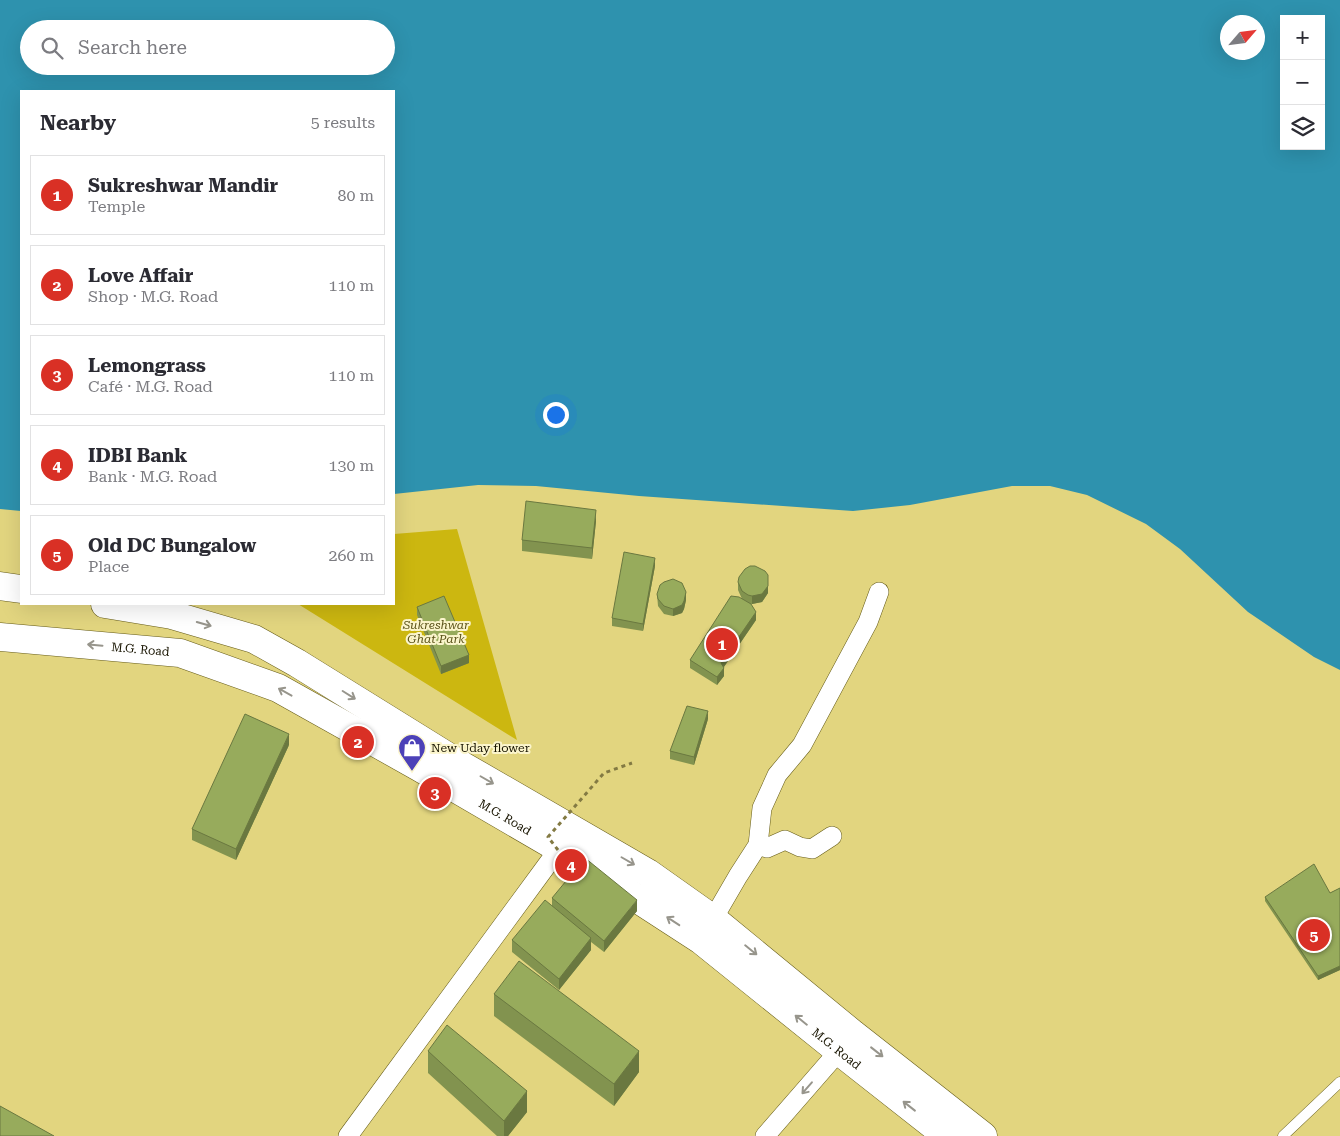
<!DOCTYPE html>
<html lang="en">
<head>
<meta charset="utf-8">
<style>
	:root { --surface:#fff; --page:#f2f2f3; --text:#2b2b33; --muted:#7c7c81; --line:#e1e1e2; --accent:#d93025 }
	body { margin:0; font-family:"Roboto Serif",serif; background:var(--page); color:var(--text) }
	.controls { position:absolute; right:15px; top:15px; display:grid; overflow:hidden; border-radius:0px; box-shadow:0 5px 20px #0002 }
	.controls button { width:45px; height:45px; display:grid; place-items:center; padding:0; border:0; border-bottom:1px solid var(--line); background:var(--surface); color:var(--text); font:25px sans-serif }
	.compass { position:absolute; left:1220px; top:15px; width:45px; height:45px; border-radius:50%; background:var(--surface); box-shadow:0 5px 20px #0002; rotate:62deg }
	.you { position:absolute; left:555px; top:414px; width:18px; height:18px; margin:-12px; border:4px solid #fff; border-radius:50%; background:#1a73e8; box-shadow:0 0 0 8px #1a73e833 }
	.badge { display:grid; place-items:center; width:32px; height:32px; border-radius:50%; background:var(--accent); color:#fff; font-size:16px; font-weight:700 }
	.pin { position:absolute; translate:-50% -50%; border:2px solid #fff; box-shadow:0 1px 5px #0006 }
	.list { margin:0; padding:0; list-style:none }
	h2 { display:flex; justify-content:space-between; align-items:center; height:65px; margin:0; padding:0 20px; font-size:21px }
	h2 small { font-size:16px; font-weight:400; color:var(--muted) }
	.list li { display:grid; grid-template-columns:32px 1fr auto; gap:15px; align-items:center; box-sizing:border-box; height:80px; margin:0 10px 10px; padding:0 10px; border:1px solid var(--line); border-radius:0px }
	.list b { display:block; font-size:19px; white-space:nowrap }
	.list p { margin:0; font-size:16px; white-space:nowrap; color:var(--muted) }
	.list em { font-size:16px; font-style:normal; color:var(--muted) }
	.icon { flex:none; width:28px; height:28px; fill:none; stroke:currentColor; stroke-width:2; stroke-linecap:round; stroke-linejoin:round }
	.map { position:relative; flex:none; width:1340px; height:1136px; overflow:hidden }
	.search { position:absolute; background:var(--surface); box-shadow:0 5px 20px #0002; left:20px; top:20px; width:375px; height:55px; display:flex; align-items:center; gap:12px; box-sizing:border-box; padding:0 18px; border-radius:28px; color:var(--muted); font-size:19px }
	.panel { position:absolute; background:var(--surface); box-shadow:0 5px 20px #0002; left:20px; top:90px; width:375px; height:515px; border-radius:0px }
	.map>svg:first-child { display:block }
</style>
</head>
<body>
<div class="map">
<svg width="1340" height="1136" viewBox="0 0 1340 1136">
	<rect width="100%" height="100%" fill="#e2d57f"/>
	<path fill="#ccb710" d="M457,529L517,740L298,604H394V534Z"/>
	<path fill="#2e92ae" fill-rule="evenodd" d="M0,0H1340V670L1314,657L1248,612L1180,549L1146,524L1087,495L1050,486H1012L910,505L853,511L639,496L536,486L478,485L394,494V91H21V511L0,509ZM1284,19H1321V146H1284ZM1228,22H1258V52H1228ZM29,29H386V66H29Z"/>
	<g fill="none" stroke-linecap="round" stroke-linejoin="round">
		<defs>
			<path id="service" d="M1283,1136L1340,1082"/>
			<path id="minor" d="M758,845L767,848L785,840L800,847L812,849L832,836
				M713,919L738,876L758,845L762,808L777,775L802,745L868,622L879,592
				M348,1136L558,850L570,855
				M765,1136L846,1043"/>
			<g id="primary">
				<path d="M0,586L21,589"/>
				<path d="M105,604L172,615L254,639L297,663L463,766L648,873L713,919L853,1034L983,1136"/>
				<path id="s1" d="M0,637L180,653L278,688L419,767L570,855L701,940L839,1051L947,1136"/>
			</g>
		</defs>
		<use href="#service" stroke="#655b17" stroke-width="11"/>
		<use href="#minor" stroke="#655b17" stroke-width="20"/>
		<use href="#primary" stroke="#655b17" stroke-width="29"/>
		<use href="#service" stroke="#fff" stroke-width="10"/>
		<use href="#minor" stroke="#fff" stroke-width="19"/>
		<use href="#primary" stroke="#fff" stroke-width="28"/>
		<path stroke="#837a43" stroke-width="3" stroke-dasharray="4 4" stroke-linecap="butt" d="M558,850L548,837L604,773L632,763"/>
	</g>
	<path fill="#82934f" d="M596,521L592,559L522,551V540Z
		M655,566L643,631L612,626V618Z
		M738,582L768,593L762,602L752,604H750L756,620L724,667V676L717,685L690,668V660L742,599L738,590Z
		M657,594L686,600L684,609L682,613L673,616L664,614L658,606Z
		M417,607L469,663L441,674L417,615Z
		M708,719L694,765L670,759V751Z
		M289,745L236,860L192,840V829Z
		M1340,888V970L1318,980L1265,901V897L1330,893Z
		M552,898L637,911L604,952L591,942V950L559,990L512,952V940L552,906Z
		M494,994L639,1072L614,1106L494,1016Z
		M428,1051L527,1112L508,1136H497L428,1073Z"/>
	<path fill="#6a7840" d="M596,510V521L592,559V548Z
		M655,558V566L643,631V624Z
		M768,586V593L762,602L752,604V596Z
		M686,592V600L684,609L682,613L673,616V609Z
		M756,612V620L721,671V663Z
		M469,655V663L441,674V666Z
		M724,668V676L717,685V677Z
		M708,711V719L694,765V757Z
		M289,734V745L236,860V849Z
		M637,900V911L604,952V941Z
		M591,938V950L559,990V979Z
		M1340,966V970L1318,980V976Z
		M639,1051V1072L614,1106V1084Z
		M527,1091V1112L508,1136H504V1121Z"/>
	<path fill="#97ab5c" stroke="#6a7840" d="M526,501L596,510L592,548L522,540Z
		M624,552L655,558L643,624L612,618Z
		M750,566H755L765,571L768,575V586L762,594L752,596L748,595L742,591L738,582L739,577L745,569Z
		M673,579L682,583L686,592L684,601L682,605L673,609L664,606L658,599L657,594L660,585L664,582Z
		M444,596L469,655L441,666L417,607Z
		M731,596L739,597L751,604L756,612L721,663L724,668L717,677L690,660Z
		M687,706L708,711L694,757L670,751Z
		M245,714L289,734L236,849L192,829Z
		M585,858L637,900L604,941L552,898Z
		M1314,864L1330,893L1340,888V966L1318,976L1265,897Z
		M545,900L591,938L559,979L512,940Z
		M519,961L639,1051L614,1084L494,994Z
		M447,1025L527,1091L504,1121L428,1051Z
		M0,1106L54,1136H0Z"/>
	<defs><path id="oneway-shaft" d="M-6 0H5M1.5-3L5.5 0L1.5 3" fill="none" stroke-width="1.6" stroke-linecap="round" stroke-linejoin="round" transform="scale(1.25)"/></defs>
	<g stroke="#97958c">
		<use href="#oneway-shaft" transform="translate(204 624) rotate(16)"/>
		<use href="#oneway-shaft" transform="translate(95 645) rotate(-175)"/>
		<use href="#oneway-shaft" transform="translate(285 692) rotate(-151)"/>
		<use href="#oneway-shaft" transform="translate(349 695) rotate(32)"/>
		<use href="#oneway-shaft" transform="translate(487 780) rotate(30)"/>
		<use href="#oneway-shaft" transform="translate(628 861) rotate(30)"/>
		<use href="#oneway-shaft" transform="translate(673 921) rotate(-147)"/>
		<use href="#oneway-shaft" transform="translate(751 950) rotate(39)"/>
		<use href="#oneway-shaft" transform="translate(801 1020) rotate(-141)"/>
		<use href="#oneway-shaft" transform="translate(877 1052) rotate(38)"/>
		<use href="#oneway-shaft" transform="translate(807 1088) rotate(131)"/>
		<use href="#oneway-shaft" transform="translate(909 1106) rotate(-142)"/>
	</g>
	<defs>
		<symbol id="shop-pin" viewBox="-11 -11 22 30"><path d="M0 17L-7.5 6A9.5 9.5 0 1 1 7.5 6Z" fill="#4c41b8" stroke="#fbf5cc"/><path d="M-5-2.5h2.3a2.7 3.5 0 0 1 5.4 0H5L5.5 6h-11ZM-1.5-2.5h3a1.5 2.3 0 0 0-3 0Z" fill="#fff"/></symbol>
	</defs>
	<g fill-rule="evenodd">
		<use href="#shop-pin" x="396" y="732" width="32" height="43"/>
	</g>
	<g text-anchor="middle" stroke-width="4" stroke-linejoin="round" paint-order="stroke">
		<g font-size="12" font-style="italic" fill="#5b5319" stroke="#fbf5cc">
			<text x="436" y="629">Sukreshwar<tspan x="436" dy="14">Ghat Park</tspan></text>
		</g>
		<g font-size="12" fill="#181400" stroke="#fbf5cc">
			<text dy="4" stroke="none"><textPath href="#s1" startOffset="141">M.G. Road</textPath></text>
			<text dy="4" stroke="none"><textPath href="#s1" startOffset="546">M.G. Road</textPath></text>
			<text dy="4" stroke="none"><textPath href="#s1" startOffset="951">M.G. Road</textPath></text>
		</g>
		<g font-size="12" fill="#181400" stroke="#fbf5cc" text-anchor="start">
			<text x="431" y="752">New Uday flower</text>
		</g>
	</g>
</svg>
<div class="controls">
<button>+</button>
<button>−</button>
<button><svg class="icon" aria-label="layers" viewBox="0 0 24 24"><path d="M12 4l9 5-9 5-9-5zM3 14l9 5 9-5"/></svg></button>
</div>
<svg class="compass" viewBox="-18 -18 36 36"><path d="M0-13l5 13h-10z" fill="#e53935"/><path d="M0 13l5-13h-10z" fill="#7c7c81"/></svg>
<div class="you"></div>
<div class="pin badge" style="left:722px;top:644px">1</div>
<div class="pin badge" style="left:358px;top:742px">2</div>
<div class="pin badge" style="left:435px;top:793px">3</div>
<div class="pin badge" style="left:571px;top:865px">4</div>
<div class="pin badge" style="left:1314px;top:935px">5</div>
<div class="search"><svg class="icon" aria-label="search" viewBox="0 0 24 24"><circle cx="10" cy="10" r="6"/><path d="M15 15l6 6"/></svg>Search here</div>
<section class="panel">
<h2>Nearby<small>5 results</small></h2>
<ul class="list">
<li><span class="badge">1</span><div><b>Sukreshwar Mandir</b><p>Temple</p></div><em>80 m</em></li>
<li><span class="badge">2</span><div><b>Love Affair</b><p>Shop · M.G. Road</p></div><em>110 m</em></li>
<li><span class="badge">3</span><div><b>Lemongrass</b><p>Café · M.G. Road</p></div><em>110 m</em></li>
<li><span class="badge">4</span><div><b>IDBI Bank</b><p>Bank · M.G. Road</p></div><em>130 m</em></li>
<li><span class="badge">5</span><div><b>Old DC Bungalow</b><p>Place</p></div><em>260 m</em></li>
</ul>
</section>
</div>
</body>
</html>
